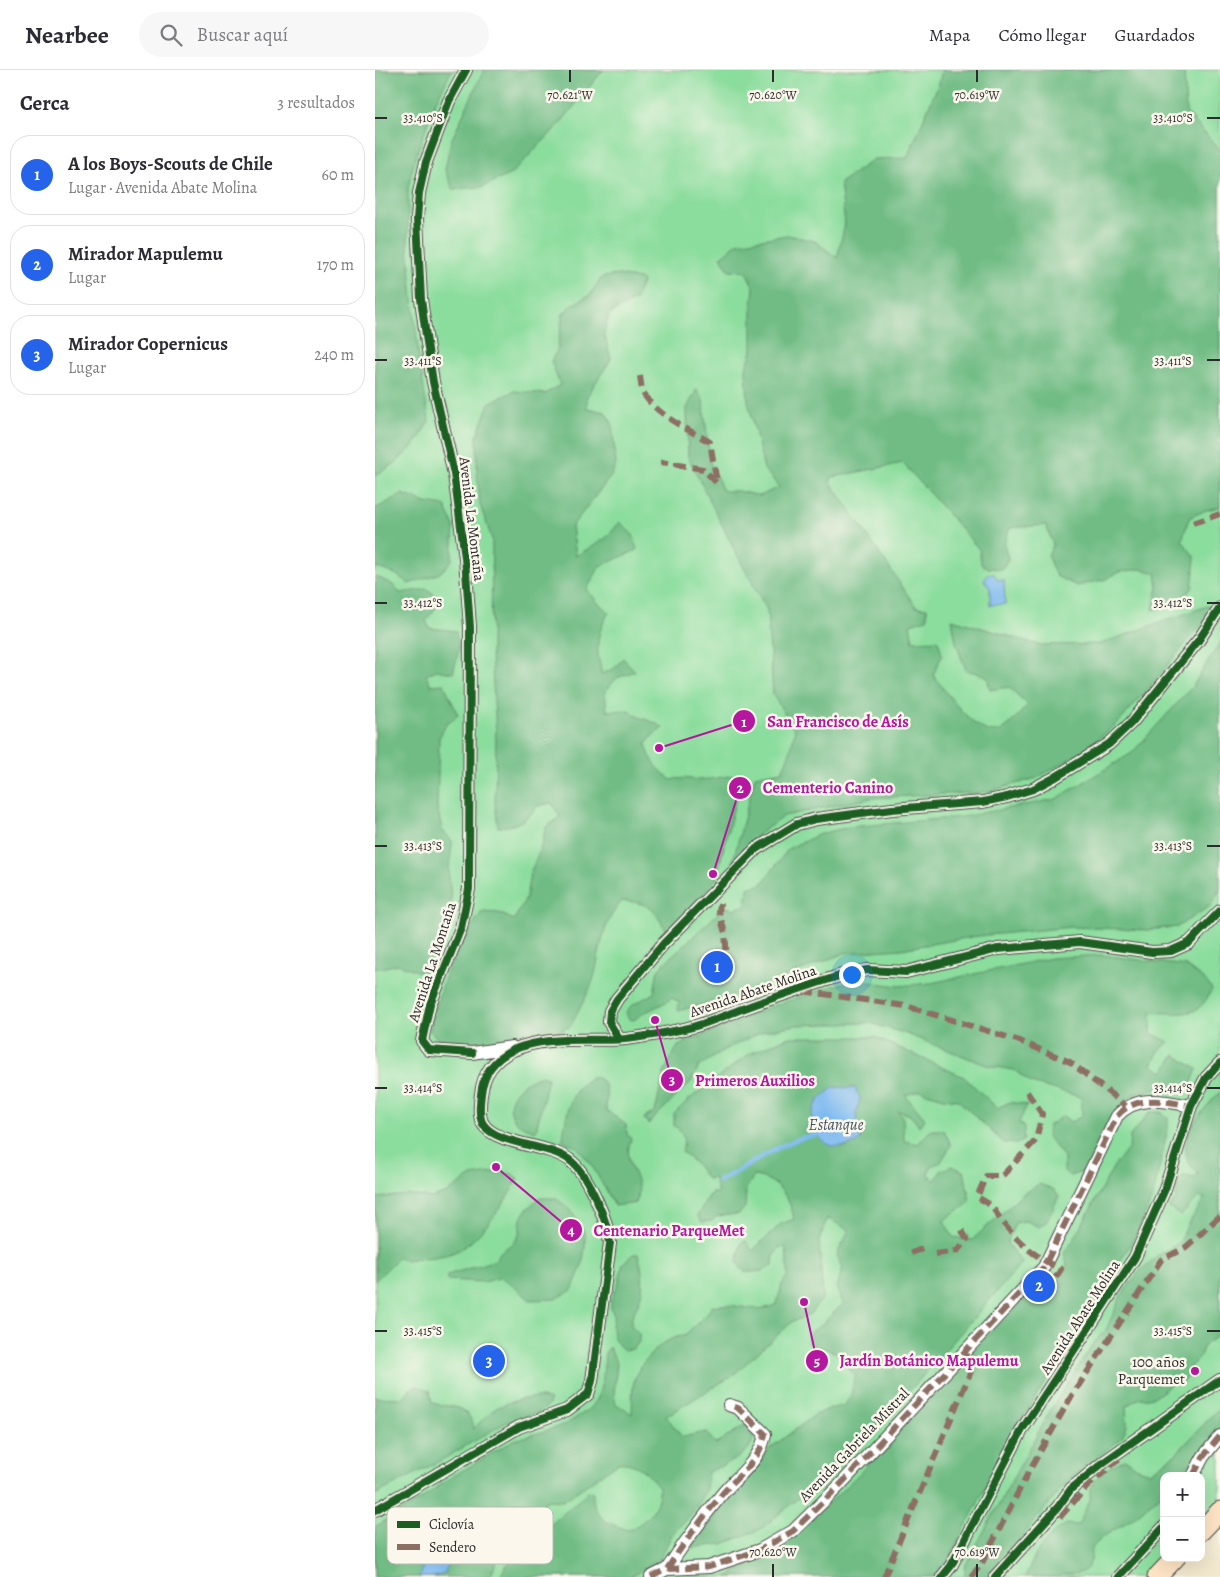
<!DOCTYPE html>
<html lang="es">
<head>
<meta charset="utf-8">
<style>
	:root { --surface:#fff; --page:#f7f7f7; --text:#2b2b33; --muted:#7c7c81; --line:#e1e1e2; --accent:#2563eb }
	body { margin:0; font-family:Alegreya,serif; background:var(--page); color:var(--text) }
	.controls { position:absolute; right:15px; bottom:15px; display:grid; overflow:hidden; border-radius:10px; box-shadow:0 5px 20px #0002 }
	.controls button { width:45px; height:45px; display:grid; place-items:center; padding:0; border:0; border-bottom:1px solid var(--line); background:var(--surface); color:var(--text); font:25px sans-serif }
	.you { position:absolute; left:476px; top:904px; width:18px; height:18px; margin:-12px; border:4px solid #fff; border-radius:50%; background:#1a73e8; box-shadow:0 0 0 8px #1a73e833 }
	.badge { display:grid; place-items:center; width:32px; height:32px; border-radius:50%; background:var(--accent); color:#fff; font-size:16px; font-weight:700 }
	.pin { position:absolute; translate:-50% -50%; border:2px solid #fff; box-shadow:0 1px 5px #0006 }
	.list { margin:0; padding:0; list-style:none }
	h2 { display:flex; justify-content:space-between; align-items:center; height:65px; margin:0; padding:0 20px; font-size:21px }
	h2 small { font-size:16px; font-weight:400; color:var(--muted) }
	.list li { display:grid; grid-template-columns:32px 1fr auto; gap:15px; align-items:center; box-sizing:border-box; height:80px; margin:0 10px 10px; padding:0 10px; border:1px solid var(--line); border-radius:20px }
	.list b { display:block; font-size:19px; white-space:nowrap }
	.list p { margin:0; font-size:16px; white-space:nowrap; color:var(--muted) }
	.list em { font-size:16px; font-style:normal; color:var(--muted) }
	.icon { flex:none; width:28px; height:28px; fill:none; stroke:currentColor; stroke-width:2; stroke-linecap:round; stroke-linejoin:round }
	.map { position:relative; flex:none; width:845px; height:1507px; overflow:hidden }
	header { display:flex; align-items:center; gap:30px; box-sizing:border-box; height:70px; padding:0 25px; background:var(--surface); border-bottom:1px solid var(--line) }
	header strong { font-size:24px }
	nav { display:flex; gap:28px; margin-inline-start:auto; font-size:18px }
	.search { width:350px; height:45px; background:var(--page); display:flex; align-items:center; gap:12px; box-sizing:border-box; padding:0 18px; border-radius:28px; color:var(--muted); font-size:19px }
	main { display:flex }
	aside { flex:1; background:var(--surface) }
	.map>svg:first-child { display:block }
</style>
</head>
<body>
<header>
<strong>Nearbee</strong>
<div class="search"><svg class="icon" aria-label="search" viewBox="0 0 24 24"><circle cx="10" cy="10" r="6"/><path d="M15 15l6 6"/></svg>Buscar aquí</div>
<nav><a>Mapa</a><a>Cómo llegar</a><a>Guardados</a></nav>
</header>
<main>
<aside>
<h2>Cerca<small>3 resultados</small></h2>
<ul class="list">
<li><span class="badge">1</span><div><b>A los Boys-Scouts de Chile</b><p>Lugar · Avenida Abate Molina</p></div><em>60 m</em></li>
<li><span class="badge">2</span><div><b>Mirador Mapulemu</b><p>Lugar</p></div><em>170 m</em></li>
<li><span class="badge">3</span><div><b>Mirador Copernicus</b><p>Lugar</p></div><em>240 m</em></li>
</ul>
</aside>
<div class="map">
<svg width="845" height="1507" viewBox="0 0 845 1507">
	<rect width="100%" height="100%" fill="#fbf7ec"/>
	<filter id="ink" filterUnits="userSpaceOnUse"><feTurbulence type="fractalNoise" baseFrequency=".02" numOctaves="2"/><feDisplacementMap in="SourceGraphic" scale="10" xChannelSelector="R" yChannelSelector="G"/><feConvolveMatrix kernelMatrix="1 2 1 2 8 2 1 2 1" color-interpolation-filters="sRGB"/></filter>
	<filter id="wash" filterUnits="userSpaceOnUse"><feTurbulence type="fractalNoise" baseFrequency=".0096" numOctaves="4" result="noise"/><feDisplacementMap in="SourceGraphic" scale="20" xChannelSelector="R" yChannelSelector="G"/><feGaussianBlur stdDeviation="1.12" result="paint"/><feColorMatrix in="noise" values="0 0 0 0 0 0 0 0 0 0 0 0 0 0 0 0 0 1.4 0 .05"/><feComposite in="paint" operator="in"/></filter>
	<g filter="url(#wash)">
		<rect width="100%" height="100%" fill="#f1e8cd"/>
		<path fill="#8bdd9d" stroke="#5b8464" d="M0,0H845V1431L826,1449V1406H789V1487L770,1507H0Z"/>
		<path fill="#70bc84" stroke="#4e7458" d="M0,0H77L60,33L39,91L33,118V177L43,282L54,351L42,372L22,392L0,406Z
			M109,0H228L183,56L136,104L107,117L78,119L70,100L76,71Z
			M567,0H809L811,42L845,80V437L831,440L814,448L807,470L820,488L817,519L794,537L778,540L783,517L781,503L766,499L744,502L731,509L702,516L681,506L673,487L678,474L671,455L635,458L629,474L633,489L627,499L613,498L606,494L604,479L528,393L458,407L455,411L541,537L552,538V549L535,554L538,571L563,570L567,585L558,605C571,621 605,673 627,660C637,654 645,642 653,635L634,617L615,620L612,606L591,600L581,573L577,549L664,575L725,574L832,536L840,539L746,650L710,680L662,708L612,722L497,728L409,746L384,764L358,791L380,706L407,701L415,682L420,660L398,625L392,540L363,487L313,387L312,338L322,319L328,330L335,392L348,421H363L385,426L404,417L389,399L373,331L371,298L377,281V235L379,218L371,201L354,200L346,187L362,173L412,165L440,171L462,188L470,154L465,113L499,89L532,88L564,13Z
			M245,205L268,210L260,230L234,244L229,264L236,289L212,326V338L230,342L237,353L241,394L236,406L197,456L201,486L231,468L245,452L258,465L262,480L225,496L212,519L224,534L234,542C221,565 220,578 227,604L240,598L248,588L260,601L242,608L230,621L232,641L254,640C268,653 275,647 288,658L278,665L271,674C275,691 282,698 296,710C309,706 321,711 335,709C347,708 354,704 366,707L341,809L292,862C278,838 276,833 247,831C225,856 227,877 219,907C214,924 203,940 196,956L182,962L93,976L70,975L55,961C66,914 77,881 107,842L124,843L139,850L151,828L155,803L165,781L171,757L185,747L177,733L162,736C151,751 142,756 123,757L120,734L121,662L116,583L117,469L105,435L102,402V366L114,333L139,321L170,324L185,315L176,291L182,281L188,244L195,236L215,225L227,207Z
			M28,424L51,433L70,436L79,456L77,490L65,503L34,514L22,505L0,497V439Z
			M0,506L17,514L25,523L52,519L60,525V539L51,550L54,558L81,561L84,579L78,603L61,600L51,605L56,615L69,614L83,645L70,656L64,668L62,737L67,760L77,771C77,783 73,795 74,806C74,817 78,825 75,837C74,842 70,846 69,851C61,876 73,883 49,904L24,894L0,899Z
			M845,573V819L835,836L802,857L772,860L696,857L603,866L526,879L470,883L365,924L303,941L304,932L297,928C285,937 270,940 259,950L254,949L251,942L256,936L279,923L283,899L350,837L359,839L371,835L373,818L387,814L414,778L445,764L474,757L587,747L681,729L757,683L817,617Z
			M727,885L811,896C820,904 830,908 837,919C822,952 806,941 776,943V963L794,972L783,982L777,995L788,1002L800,985L822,999L816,1014L762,1022L747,1035L714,1100L694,1106L689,1101V1087L673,1067V1056L688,1046L696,1052L707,1046L706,1027L656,1013L639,1000L614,996L529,963L495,953L422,955L389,961L353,978L324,996L316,1012L273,1054L269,1048L280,1042L290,1000L303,976L398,936L477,910L524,916L556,913L676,888Z
			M414,967H500L589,1007L622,1038L635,1032L652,1035L644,1052L649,1058L648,1071L641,1074L629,1073L583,1030L569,1028L545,1021L530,1025L550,1049L544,1056L535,1045L523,1041L528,1048L529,1071L543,1074L556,1060H569L576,1075L566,1092L557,1096L553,1103L559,1111L566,1101L576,1096L589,1101L595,1131C587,1141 578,1141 569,1151L578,1167L597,1170L648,1124L664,1114L678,1119L684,1126L672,1151L664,1157L651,1151L640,1153L632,1173L647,1193L509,1350L451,1405L386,1459L348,1474L316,1478L394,1379L440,1345L454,1339L470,1335L476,1325L480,1306L462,1283L433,1273L434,1263L445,1256L468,1234L462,1217L468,1198L462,1185L474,1160L452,1148L444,1171L448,1228L433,1246L418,1251L357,1306L291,1346L307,1367L331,1362L341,1374L370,1355L378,1361C382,1384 350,1394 333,1402L331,1420L317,1443L298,1463L284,1490L255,1507H125L131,1496L157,1467L172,1458L214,1421L218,1422C217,1447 232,1454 254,1460C272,1451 285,1438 284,1417C273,1403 261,1391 243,1393L188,1431L173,1430L159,1441H155L150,1432L120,1440L125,1453L124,1458L116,1453L101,1452C91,1463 90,1471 102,1481L117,1480L123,1488L115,1507H0V1457L45,1430L72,1410L139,1370L190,1355L216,1338L223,1328L228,1308L230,1283L234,1277L242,1293L239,1325L241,1334L257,1344C258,1332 256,1320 260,1308C265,1292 291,1265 309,1266L332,1244L337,1236C363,1231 378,1246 402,1234L407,1214L413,1205L411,1178L405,1177L399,1185L398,1195C388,1202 381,1203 369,1201L362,1193L366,1173L371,1171L377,1181L406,1154L419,1149C415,1127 403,1109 379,1106L371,1119L370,1137L364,1144L342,1146L337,1151L327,1152L322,1146L336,1123H343L339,1108L332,1109L322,1095L307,1082C309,1070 311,1063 299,1056V1044L312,1031L374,984Z
			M165,1006L173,1008L161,1061C153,1058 145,1057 140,1050C126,1031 147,1010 165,1006Z
			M221,1007C235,1013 231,1027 231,1040L251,1055L252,1064L256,1069C245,1099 272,1106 261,1133L240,1136L216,1094L203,1078L188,1070C190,1048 196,1011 221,1007Z
			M845,1022V1264L829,1275L824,1289L815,1296V1305L807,1312L796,1313C788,1323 778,1330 765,1328L751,1336L752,1356L747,1368L694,1410L613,1507H590V1496L675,1341L719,1272L731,1260L746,1226L762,1204L782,1186L805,1172L812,1156L830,1128L823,1127L806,1146L794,1138L801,1129L802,1113L808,1106L820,1108L823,1103C820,1100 815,1096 813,1091C802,1067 830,1037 845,1022Z
			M775,1042H786L793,1048V1058L778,1126L760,1166L728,1221L640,1360L572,1493L560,1507H352L412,1474L484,1404L653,1222L662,1228L674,1226L692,1195L689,1182L698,1171L739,1096L754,1078L755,1066Z
			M121,1102L137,1104L143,1108C132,1130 102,1176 77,1183C63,1188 45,1188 30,1190L23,1188L0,1211V1128L33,1125L58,1128L72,1123L97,1106Z
			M165,1128H180L195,1139L210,1163V1178L207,1195L197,1220L181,1229L155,1230L131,1210L124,1208L109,1212L72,1210V1205L121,1190C124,1179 133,1179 140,1171C147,1163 144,1157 146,1149C149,1140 158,1133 165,1128Z
			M258,1184H263C268,1201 270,1217 263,1234C260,1242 256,1246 256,1255L264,1264V1272L258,1279L249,1280C237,1271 235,1259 239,1245L236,1239V1230L244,1212L248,1193Z
			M42,1316L55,1320L57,1333C77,1338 95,1334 98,1359C105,1353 111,1346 118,1340C132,1331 160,1324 175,1330L174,1335L165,1342L130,1353L70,1388L0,1425V1327L28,1328L35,1319Z
			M845,1337V1362L819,1392L804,1402L802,1406H789V1422L757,1449L729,1466L717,1478C717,1500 709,1505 688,1504L685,1507H650C660,1484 670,1466 692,1454L703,1455L715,1430V1419L721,1409L731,1399L750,1389L761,1397L775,1402L801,1384Z"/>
		<path fill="#7ebaf0" stroke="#54728e" d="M613,504H619L623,510H629L630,534L615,535V518L609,510Z
			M459,1017L480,1018L485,1028L481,1044L486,1070C455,1091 422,1060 444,1030C448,1025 454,1021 459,1017Z
			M76,1480L86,1488L82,1495L75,1494L70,1500L71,1503L58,1507H44C48,1489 60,1485 76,1480Z"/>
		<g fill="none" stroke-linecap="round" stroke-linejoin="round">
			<path stroke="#7ebaf0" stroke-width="4.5" d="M343,1111C376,1097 404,1070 441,1065"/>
		</g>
	</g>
	<g filter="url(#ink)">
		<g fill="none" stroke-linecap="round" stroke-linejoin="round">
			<defs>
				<path id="street" d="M91,0L74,31L51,92L44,123L42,149L46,229L51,266L58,312L79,404L90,488L95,557L94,819L86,858L55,934L47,971L54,980L97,983L137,977
					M244,969L234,952L235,941L242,929L289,873L381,779L422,754L441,749L517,739L608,732L632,727L658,719L679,708L734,674L757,652L823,571L845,538
					M818,1406L828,1387L845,1366
					M0,1440L144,1357L192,1340L213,1324L217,1311L235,1173C233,1152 214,1107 197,1092C178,1074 122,1076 108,1054C103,1046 105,1033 106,1024C108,1004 119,989 138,980C172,965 213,972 250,969C269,967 290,963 309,959C329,955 348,946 367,939C400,927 433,916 467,905L492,900L531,902L623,879L705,872L777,882L796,881L814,873L845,841
					M292,1499C309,1473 328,1447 348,1423C364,1404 386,1390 390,1364L363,1338L354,1335
					M276,1507L292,1499L334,1497L385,1480L418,1461L464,1416L669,1197L742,1046C762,1024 790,1031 816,1036
					M567,1507L576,1496L648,1358L760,1187L790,1119L816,1036L831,1008L845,993
					M620,1507L683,1437L696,1419L729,1392L845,1310
					M743,1507L789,1457"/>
				<path id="secondary" d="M826,1461L845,1441
					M782,1507L800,1488"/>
			</defs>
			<use href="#street" stroke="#494743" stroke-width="14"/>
			<use href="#secondary" stroke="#494743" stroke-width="21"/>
			<use href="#street" stroke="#fff" stroke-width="12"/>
			<use href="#secondary" stroke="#fee4c5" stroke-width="19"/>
			<path stroke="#8d6e63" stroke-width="6" stroke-dasharray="12 6" stroke-linecap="butt" d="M265,306C266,312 266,321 270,326C285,347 314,360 335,372L342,413L328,399L286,392
				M818,453L845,444
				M345,833L344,842L350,863L353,900
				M428,921L531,936L642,970L695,992L751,1036
				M652,1022L667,1044L661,1070L627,1106H611L602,1127C621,1137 617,1139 629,1154C644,1173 664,1190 686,1199L675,1217
				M536,1183L550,1178
				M560,1184L582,1181L592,1169L586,1159
				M818,1406L828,1387L845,1366
				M685,1447L712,1417L744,1389
				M292,1499C309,1473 328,1447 348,1423C364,1404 386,1390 390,1364L363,1338L354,1335
				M276,1507L292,1499L334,1497L385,1480L418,1461L464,1416L669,1197L742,1046C762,1024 790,1031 816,1036
				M509,1507L596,1301L590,1282
				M596,1507L607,1493L654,1401L696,1327L786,1190L811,1177L845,1146"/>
			<defs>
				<path id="cycleway" d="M91,0L74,31L51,92L44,123L42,149L46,229L51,266L58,312L79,404L90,488L95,557L94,819L86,858L55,934L47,971L54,980L97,983
					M244,969L234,952L235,941L242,929L289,873L381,779L422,754L441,749L517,739L608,732L632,727L658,719L679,708L734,674L757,652L823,571L845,538
					M0,1440L144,1357L192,1340L213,1324L217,1311L235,1173C233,1152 214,1107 197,1092C178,1074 122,1076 108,1054C103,1046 105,1033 106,1024C108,1004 119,989 138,980C172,965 213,972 250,969C269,967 290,963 309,959C329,955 348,946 367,939C400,927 433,916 467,905L492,900L531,902L623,879L705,872L777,882L796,881L814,873L845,841
					M567,1507L576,1496L648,1358L760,1187L790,1119L816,1036L831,1008L845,993
					M620,1507L683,1437L696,1419L729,1392L845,1310
					M743,1507L789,1457"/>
			</defs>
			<use href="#cycleway" stroke="#fbf7ec" stroke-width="11"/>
			<use href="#cycleway" stroke="#1b5e20" stroke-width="8"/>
		</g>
	</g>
	<path fill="none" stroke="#2b2b2b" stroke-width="2" d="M195,0V12M398,0V12M602,0V12M0,48H12M832,48H845M0,290H12M832,290H845M0,533H12M832,533H845M0,776H12M832,776H845M0,1018H12M832,1018H845M0,1261H12M832,1261H845M398,1494V1507M602,1494V1507"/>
	<circle fill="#b5179e" stroke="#fbf7ec" stroke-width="2" cx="820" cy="1301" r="5"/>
	<g text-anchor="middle" stroke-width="5" stroke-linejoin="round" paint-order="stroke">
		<g font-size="15" fill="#2b2b2b" stroke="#fbf7ec">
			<text transform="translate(97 449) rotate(83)" y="5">Avenida La Montaña</text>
			<text transform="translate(57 892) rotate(-72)" y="5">Avenida La Montaña</text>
			<text transform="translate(378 921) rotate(-19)" y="5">Avenida Abate Molina</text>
			<text transform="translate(705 1247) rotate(-57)" y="5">Avenida Abate Molina</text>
			<text transform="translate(479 1375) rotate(-46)" y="5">Avenida Gabriela Mistral</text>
		</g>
		<g font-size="15" fill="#2b2b2b" stroke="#fbf7ec" text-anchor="end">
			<text x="810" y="1297">100 años<tspan x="810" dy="17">Parquemet</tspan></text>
		</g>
		<g font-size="16" font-style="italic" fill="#445666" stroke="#fbf7ec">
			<text x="461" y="1060">Estanque</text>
		</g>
	</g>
	<rect x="12" y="1437" width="166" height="57" rx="8" fill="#fbf7ec" stroke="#bdbab2" stroke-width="1"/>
	<rect x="22" y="1451" width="23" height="7" fill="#1b5e20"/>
	<rect x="22" y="1474" width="23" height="6" fill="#8d6e63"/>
	<g font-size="14" fill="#2b2b2b">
		<text x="54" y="1459">Ciclovía</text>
		<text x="54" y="1482">Sendero</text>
	</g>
	<g font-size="12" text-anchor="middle" fill="#2b2b2b" stroke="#fbf7ec" stroke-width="5" stroke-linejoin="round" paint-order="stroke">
		<text x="195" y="29">70.621°W</text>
		<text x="398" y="29">70.620°W</text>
		<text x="602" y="29">70.619°W</text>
		<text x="48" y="52">33.410°S</text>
		<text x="798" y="52">33.410°S</text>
		<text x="48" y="295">33.411°S</text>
		<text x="798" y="295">33.411°S</text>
		<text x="48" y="537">33.412°S</text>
		<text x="798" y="537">33.412°S</text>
		<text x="48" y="780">33.413°S</text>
		<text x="798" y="780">33.413°S</text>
		<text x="48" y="1022">33.414°S</text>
		<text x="798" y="1022">33.414°S</text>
		<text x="48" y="1265">33.415°S</text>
		<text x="798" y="1265">33.415°S</text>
		<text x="398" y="1486">70.620°W</text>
		<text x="602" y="1486">70.619°W</text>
	</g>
	<path fill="none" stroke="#b5179e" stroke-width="2" d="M284 678L369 651M338 804L365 718M280 950L297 1010M121 1097L196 1160M429 1232L442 1291"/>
	<g fill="#b5179e" stroke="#fbf7ec" stroke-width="2">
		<circle cx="284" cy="678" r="5"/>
		<circle cx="338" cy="804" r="5"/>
		<circle cx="280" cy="950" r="5"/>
		<circle cx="121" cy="1097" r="5"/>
		<circle cx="429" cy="1232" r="5"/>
		<circle cx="369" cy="651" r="12"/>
		<circle cx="365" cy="718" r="12"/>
		<circle cx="297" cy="1010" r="12"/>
		<circle cx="196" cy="1160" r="12"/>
		<circle cx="442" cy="1291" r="12"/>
	</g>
	<g font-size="15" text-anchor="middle" font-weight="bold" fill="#fff">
		<text x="369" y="657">1</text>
		<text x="365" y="723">2</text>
		<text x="297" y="1015">3</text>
		<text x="196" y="1165">4</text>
		<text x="442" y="1296">5</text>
	</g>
	<g font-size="16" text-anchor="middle" font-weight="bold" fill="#b5179e" stroke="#fbf7ec" stroke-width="5" stroke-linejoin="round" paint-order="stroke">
		<text x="463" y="657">San Francisco de Asís</text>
		<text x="453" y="723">Cementerio Canino</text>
		<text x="380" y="1016">Primeros Auxilios</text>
		<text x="294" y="1166">Centenario ParqueMet</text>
		<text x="554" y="1296">Jardín Botánico Mapulemu</text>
	</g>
</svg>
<div class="controls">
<button>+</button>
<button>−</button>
</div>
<div class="you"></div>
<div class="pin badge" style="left:342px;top:897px">1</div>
<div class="pin badge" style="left:664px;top:1216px">2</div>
<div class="pin badge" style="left:114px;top:1291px">3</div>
</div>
</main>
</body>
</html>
